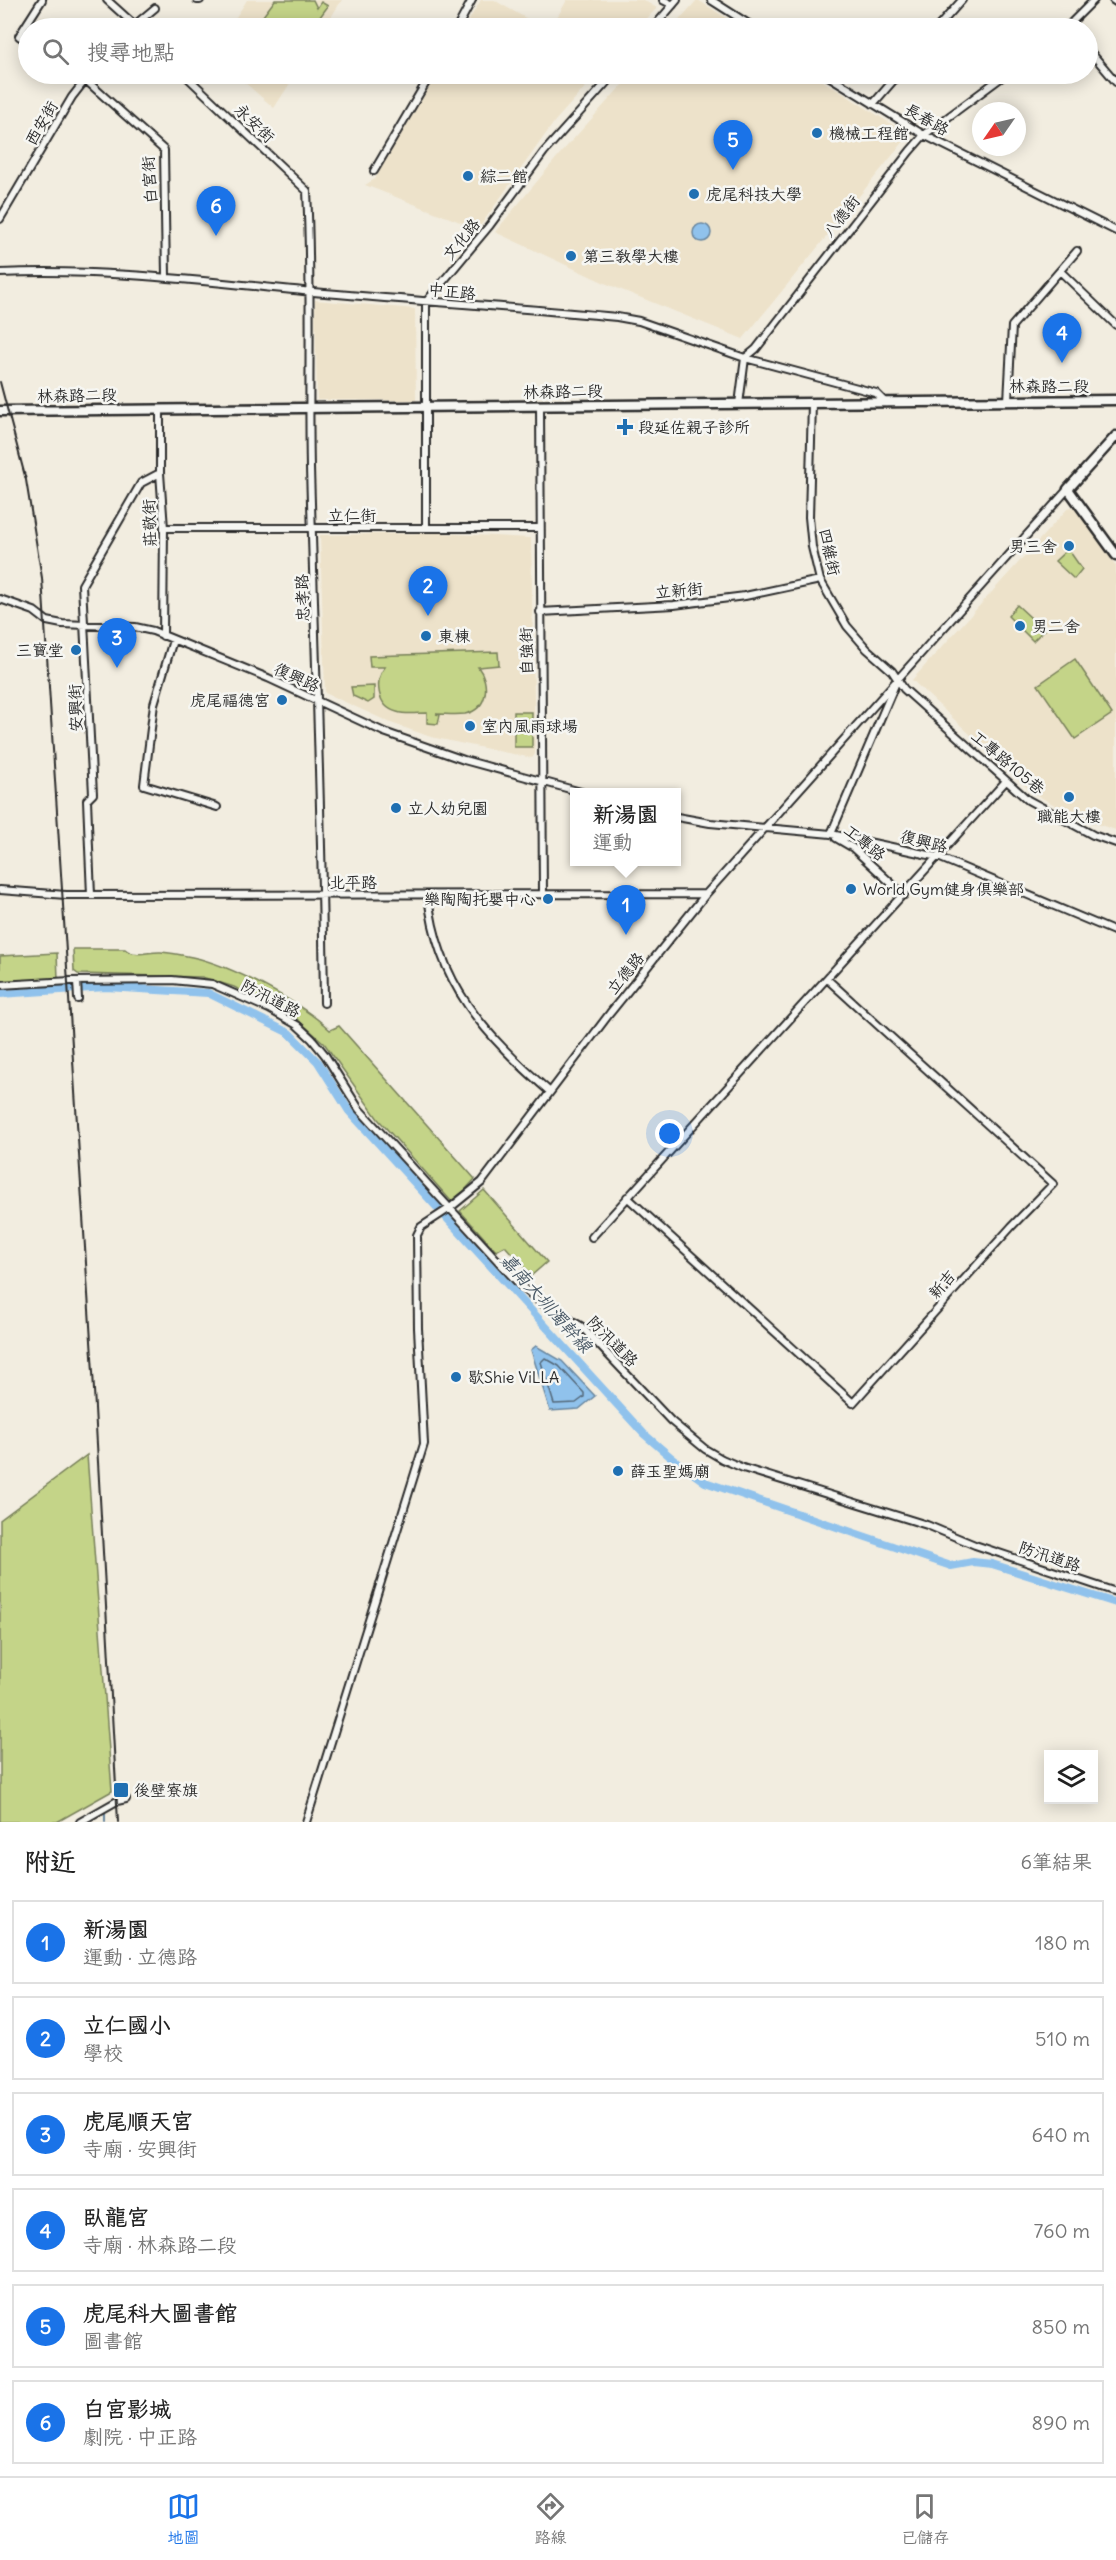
<!DOCTYPE html>
<html lang="zh-TW">
<head>
<meta charset="utf-8">
<style>
	:root { --surface:#fff; --page:#f6f6f6; --text:#222; --muted:#767676; --line:#e0e0e0; --accent:#1a73e8 }
	body { margin:0; font-family:Delius,"LXGW WenKai TC",sans-serif; background:var(--page); color:var(--text) }
	.controls { position:absolute; right:18px; bottom:18px; display:grid; overflow:hidden; border-radius:0px; box-shadow:0 3px 15px #0003 }
	.controls button { width:54px; height:54px; display:grid; place-items:center; padding:0; border:0; border-bottom:2px solid var(--line); background:var(--surface); color:var(--text); font:30px sans-serif }
	.compass { position:absolute; left:972px; top:102px; width:54px; height:54px; border-radius:50%; background:var(--surface); box-shadow:0 3px 15px #0003; rotate:236deg }
	.you { position:absolute; left:670px; top:1134px; width:21px; height:21px; margin:-15px; border:4px solid #fff; border-radius:50%; background:#1a73e8; box-shadow:0 0 0 9px #1a73e833 }
	.badge { display:grid; place-items:center; width:39px; height:39px; border-radius:50%; background:var(--accent); color:#fff; font-size:20px; font-weight:700 }
	.pin { position:absolute; translate:-50% -50px; filter:drop-shadow(0 2px 3px #0008) }
	.pin::after { content:''; position:absolute; top:32px; width:21px; height:18px; background:inherit; clip-path:polygon(0 0,100% 0,50% 100%) }
	.popup { position:absolute; left:570px; top:788px; width:111px; height:78px; box-sizing:border-box; display:grid; place-content:center; border-radius:0px; background:var(--surface); filter:drop-shadow(0 2px 4px #0005); font-size:20px; white-space:nowrap; color:var(--muted) }
	.popup b { font-size:22px; color:var(--text) }
	.popup::after { content:''; position:absolute; left:50%; top:100%; margin-left:-12px; border:12px solid transparent; border-top-color:var(--surface) }
	.list { margin:0; padding:0; list-style:none }
	h2 { display:flex; justify-content:space-between; align-items:center; height:78px; margin:0; padding:0 24px; font-size:26px }
	h2 small { font-size:20px; font-weight:400; color:var(--muted) }
	.list li { display:grid; grid-template-columns:39px 1fr auto; gap:18px; align-items:center; box-sizing:border-box; height:84px; margin:0 12px 12px; padding:0 12px; border:2px solid var(--line); border-radius:0px }
	.list b { display:block; font-size:22px; white-space:nowrap }
	.list p { margin:0; font-size:20px; white-space:nowrap; color:var(--muted) }
	.list em { font-size:20px; font-style:normal; color:var(--muted) }
	.icon { flex:none; width:33px; height:33px; fill:none; stroke:currentColor; stroke-width:2; stroke-linecap:round; stroke-linejoin:round }
	.map { position:relative; flex:none; width:1116px; height:1822px; overflow:hidden }
	.search { position:absolute; background:var(--surface); box-shadow:0 3px 15px #0003; left:18px; right:18px; top:18px; height:66px; display:flex; align-items:center; gap:15px; box-sizing:border-box; padding:0 21px; border-radius:33px; color:var(--muted); font-size:22px }
	.sheet { height:654px; background:var(--surface) }
	nav { display:flex; justify-content:space-around; align-items:center; box-sizing:border-box; height:84px; border-top:2px solid var(--line); background:var(--surface); font-size:16px; color:var(--muted) }
	nav a { display:grid; justify-items:center; gap:3px }
	nav .on { color:var(--accent) }
	.map>svg:first-child { display:block }
</style>
</head>
<body>
<div class="map">
<svg width="1116" height="1822" viewBox="0 0 1116 1822">
	<rect width="100%" height="100%" fill="#f2ede0"/>
	<filter id="ink" filterUnits="userSpaceOnUse"><feTurbulence type="fractalNoise" baseFrequency=".0167" numOctaves="2"/><feDisplacementMap in="SourceGraphic" scale="12" xChannelSelector="R" yChannelSelector="G"/><feConvolveMatrix kernelMatrix="1 2 1 2 8 2 1 2 1" color-interpolation-filters="sRGB"/></filter>
	<g filter="url(#ink)">
		<path fill="#ede2ca" d="M247,0H342L324,28H229Z
			M481,0H494L543,28H464Z
			M567,0H643L657,8L638,28H551Z
			M697,0H698L742,28H672Z
			M235,74H296L274,108Z
			M437,74H597L555,121L478,229L365,185L375,179Z
			M632,74H812L909,135L743,339L607,284L495,232L559,155Z
			M315,300L415,309L416,400H317Z
			M1069,507L1076,508L1116,566V830L1078,818L1033,793L912,680Z
			M438,533L531,538L535,754L532,758L431,737L391,723L325,693L320,535Z"/>
		<path fill="#c4d488" stroke="#78805a" stroke-width="1.5" d="M275,0H313L317,8L321,2L328,6L312,28H254Z
			M1068,549L1082,569L1074,579L1055,561Z
			M1017,605L1044,630L1033,641L1008,616Z
			M498,652L499,665L478,667C490,682 489,709 465,714C456,715 445,714 436,714L440,715L438,724L427,723V713C417,713 406,715 397,712C377,707 374,681 385,667H370L369,656Z
			M1075,659L1112,714L1075,739L1038,685Z
			M374,686V699L368,703L353,696L351,687Z
			M514,712H532V747H514Z
			M73,949H125C135,958 149,951 161,952C171,953 182,955 192,957C233,966 300,1002 330,1030L339,1026L475,1179L465,1190L451,1201L378,1119L324,1043L297,1019L234,987L202,977L78,974L74,971Z
			M57,953L58,979L0,981V956Z
			M484,1190L547,1262L524,1282L530,1274L505,1246L496,1251L460,1211Z
			M87,1455L112,1791L57,1822H0V1520Z"/>
		<path fill="#90c2ec" stroke="#68869f" stroke-width="1.5" d="M693 233a9 9 0 1 1 18 0a9 9 0 1 1-18 0Z
			M536,1346L562,1361L595,1396L579,1409L550,1411L531,1350Z"/>
		<g fill="none" stroke-linecap="round" stroke-linejoin="round">
			<path stroke="#536778" stroke-width="1.5" d="M545,1358L559,1366L584,1393V1397L576,1403L554,1404L541,1362Z"/>
			<path stroke="#68869f" stroke-width="2" d="M105,1811V1822"/>
			<path stroke="#90c2ec" stroke-width="8" d="M0,994L106,987L208,993L289,1033L318,1062L349,1111L644,1434L673,1459L705,1482L951,1566L973,1562L992,1564L1116,1603"/>
			<defs>
				<path id="street" d="M107,0L138,28
					M197,0H200
					M663,0L673,5
					M711,0L755,28
					M1113,0L1116,2
					M131,28L155,8
					M457,28L472,0
					M653,28L677,0
					M937,28L962,0
					M1066,28L1094,0
					M28,42L19,36L42,0
					M1088,49L1116,82
					M79,74L164,150L166,276
					M184,74L307,191C312,284 308,376 310,468C315,647 322,825 324,1003
					M825,74L924,135L1116,231
					M873,104L899,74
					M374,171L431,74
					M0,219L72,97L90,74
					M1060,271L1116,325
					M0,273C105,268 209,282 313,292C414,301 516,307 617,317L639,321L745,358L876,393L886,403
					M1008,401L1012,326L1077,251
					M812,403L809,517L812,547L820,580L847,626L867,649L892,671L904,689L1028,800L1093,835L1116,843
					M739,404L745,358L756,349L910,151L924,135L1006,74
					M540,406L543,895
					M160,409V473L164,528L163,636
					M164,528H540
					M426,528V302L490,225L544,152L614,74
					M0,599L34,611L47,621L62,624L135,627L153,631L268,678L384,732L464,760L581,792
					M540,612L674,605L745,596L820,580
					M173,640L154,704L144,785L217,807
					M677,817L710,823L831,834L938,857L1116,932
					M831,834L897,680L1068,489
					M836,838L853,848L904,895
					M0,890L66,895L706,894
					M91,895L87,800L93,794L82,585L141,483L160,473
					M428,895C437,984 485,1035 550,1092
					M77,981L78,999
					M0,985L71,981L172,980L212,984L269,1009L297,1025L312,1039L325,1055L359,1109L520,1285L540,1302L581,1326L671,1421L705,1449L722,1459L743,1468L927,1525L975,1545L1116,1592
					M627,1197L853,1403L1012,1226L1053,1184L827,979
					M592,1237L1005,782
					M80,1822L117,1801L126,1799
					M306,1822L424,1444L418,1328L417,1235L421,1227L450,1208L482,1182L610,1013L706,894L897,680"/>
				<path id="secondary" d="M0,411L1116,400
					M1116,436L1068,489L1116,555"/>
			</defs>
			<use href="#street" stroke="#2b2b2b" stroke-width="10"/>
			<use href="#secondary" stroke="#2b2b2b" stroke-width="13"/>
			<use href="#street" stroke="#f6f6f2" stroke-width="6"/>
			<use href="#secondary" stroke="#f6f6f2" stroke-width="8"/>
			<path stroke="#2b2b2b" stroke-width="2" d="M0,382L26,480L42,578L93,1372L118,1822"/>
		</g>
	</g>
	<g fill="#1f6fb2" stroke="#f6f6f2" stroke-width="2">
		<circle cx="817" cy="133" r="6"/>
		<circle cx="468" cy="176" r="6"/>
		<circle cx="694" cy="194" r="6"/>
		<circle cx="571" cy="256" r="6"/>
		<path d="M622 418h6v6h6v6h-6v6h-6v-6h-6v-6h6z"/>
		<circle cx="1069" cy="546" r="6"/>
		<circle cx="1020" cy="626" r="6"/>
		<circle cx="426" cy="636" r="6"/>
		<circle cx="76" cy="650" r="6"/>
		<circle cx="282" cy="700" r="6"/>
		<circle cx="470" cy="726" r="6"/>
		<circle cx="1069" cy="797" r="6"/>
		<circle cx="396" cy="808" r="6"/>
		<circle cx="851" cy="889" r="6"/>
		<circle cx="548" cy="899" r="6"/>
		<circle cx="456" cy="1377" r="6"/>
		<circle cx="618" cy="1471" r="6"/>
		<rect x="113" y="1782" width="16" height="16" rx="3"/>
	</g>
	<g text-anchor="middle" stroke-width="5" stroke-linejoin="round" paint-order="stroke">
		<g font-size="16" fill="#2b2b2b" stroke="#f6f6f2">
			<text transform="translate(927 119) rotate(29)" y="6">長春路</text>
			<text transform="translate(41 123) rotate(-60)" y="6">西安街</text>
			<text transform="translate(255 123) rotate(44)" y="6">永安街</text>
			<text transform="translate(149 180) rotate(-94)" y="6">白宮街</text>
			<text transform="translate(841 216) rotate(-52)" y="6">八德街</text>
			<text transform="translate(461 239) rotate(-51)" y="6">文化路</text>
			<text transform="translate(452 291) rotate(6)" y="6">中正路</text>
			<text x="1049" y="392">林森路二段</text>
			<text transform="translate(563 391) rotate(-1)" y="6">林森路二段</text>
			<text transform="translate(77 395) rotate(-1)" y="6">林森路二段</text>
			<text x="352" y="521">立仁街</text>
			<text transform="translate(149 523) rotate(-92)" y="6">莊敬街</text>
			<text transform="translate(830 552) rotate(78)" y="6">四維街</text>
			<text transform="translate(679 590) rotate(-5)" y="6">立新街</text>
			<text transform="translate(302 598) rotate(-92)" y="6">忠孝路</text>
			<text transform="translate(526 651) rotate(-91)" y="6">自強街</text>
			<text transform="translate(297 677) rotate(24)" y="6">復興路</text>
			<text transform="translate(75 708) rotate(-92)" y="6">安興街</text>
			<text transform="translate(1008 762) rotate(40)" y="6">工專路105巷</text>
			<text transform="translate(924 841) rotate(14)" y="6">復興路</text>
			<text transform="translate(865 842) rotate(38)" y="6">工專路</text>
			<text x="353" y="888">北平路</text>
			<text transform="translate(625 973) rotate(-51)" y="6">立德路</text>
			<text transform="translate(271 998) rotate(27)" y="6">防汛道路</text>
			<text transform="translate(942 1284) rotate(-49)" y="6">新吉</text>
			<text transform="translate(613 1341) rotate(45)" y="6">防汛道路</text>
			<text transform="translate(1050 1556) rotate(18)" y="6">防汛道路</text>
		</g>
		<g font-size="16" fill="#2b2b2b" stroke="#f6f6f2" text-anchor="start">
			<text x="829" y="139">機械工程館</text>
			<text x="480" y="182">綜二館</text>
			<text x="706" y="200">虎尾科技大學</text>
			<text x="583" y="262">第三教學大樓</text>
			<text x="638" y="433">段延佐親子診所</text>
			<text x="1057" y="552" text-anchor="end">男三舍</text>
			<text x="1032" y="632">男二舍</text>
			<text x="438" y="642">東棟</text>
			<text x="64" y="656" text-anchor="end">三寶堂</text>
			<text x="270" y="706" text-anchor="end">虎尾福德宮</text>
			<text x="482" y="732">室內風雨球場</text>
			<text x="408" y="814">立人幼兒園</text>
			<text x="1069" y="822" text-anchor="middle">職能大樓</text>
			<text x="863" y="895">World Gym健身俱樂部</text>
			<text x="536" y="905" text-anchor="end">樂陶陶托嬰中心</text>
			<text x="468" y="1383">歇Shie ViLLA</text>
			<text x="630" y="1477">薛玉聖媽廟</text>
			<text x="134" y="1796">後壁寮旗</text>
		</g>
		<g font-size="18" font-style="italic" fill="#495865" stroke="#f6f6f2">
			<text transform="translate(546 1303) rotate(48)" y="6">嘉南大圳濁幹線</text>
		</g>
	</g>
</svg>
<div class="controls">
<button><svg class="icon" aria-label="layers" viewBox="0 0 24 24"><path d="M12 4l9 5-9 5-9-5zM3 14l9 5 9-5"/></svg></button>
</div>
<svg class="compass" viewBox="-18 -18 36 36"><path d="M0-13l5 13h-10z" fill="#e53935"/><path d="M0 13l5-13h-10z" fill="#767676"/></svg>
<div class="you"></div>
<div class="pin badge" style="left:626px;top:935px">1</div>
<div class="popup"><b>新湯園</b>運動</div>
<div class="pin badge" style="left:428px;top:616px">2</div>
<div class="pin badge" style="left:117px;top:668px">3</div>
<div class="pin badge" style="left:1062px;top:363px">4</div>
<div class="pin badge" style="left:733px;top:170px">5</div>
<div class="pin badge" style="left:216px;top:236px">6</div>
<div class="search"><svg class="icon" aria-label="search" viewBox="0 0 24 24"><circle cx="10" cy="10" r="6"/><path d="M15 15l6 6"/></svg>搜尋地點</div>
</div>
<section class="sheet">
<h2>附近<small>6筆結果</small></h2>
<ul class="list">
<li><span class="badge">1</span><div><b>新湯園</b><p>運動 · 立德路</p></div><em>180 m</em></li>
<li><span class="badge">2</span><div><b>立仁國小</b><p>學校</p></div><em>510 m</em></li>
<li><span class="badge">3</span><div><b>虎尾順天宮</b><p>寺廟 · 安興街</p></div><em>640 m</em></li>
<li><span class="badge">4</span><div><b>臥龍宮</b><p>寺廟 · 林森路二段</p></div><em>760 m</em></li>
<li><span class="badge">5</span><div><b>虎尾科大圖書館</b><p>圖書館</p></div><em>850 m</em></li>
<li><span class="badge">6</span><div><b>白宮影城</b><p>劇院 · 中正路</p></div><em>890 m</em></li>
</ul>
</section>
<nav>
<a class="on"><svg class="icon" aria-label="map" viewBox="0 0 24 24"><path d="M3 6l6-2 6 2 6-2v14l-6 2-6-2-6 2zM9 4v14M15 6v14"/></svg>地圖</a>
<a><svg class="icon" aria-label="directions" viewBox="0 0 24 24"><path d="M12 3l9 9-9 9-9-9zM9 14v-3h6M13 9l2 2-2 2"/></svg>路線</a>
<a><svg class="icon" aria-label="saved" viewBox="0 0 24 24"><path d="M7 4h10v16l-5-4-5 4z"/></svg>已儲存</a>
</nav>
</body>
</html>
